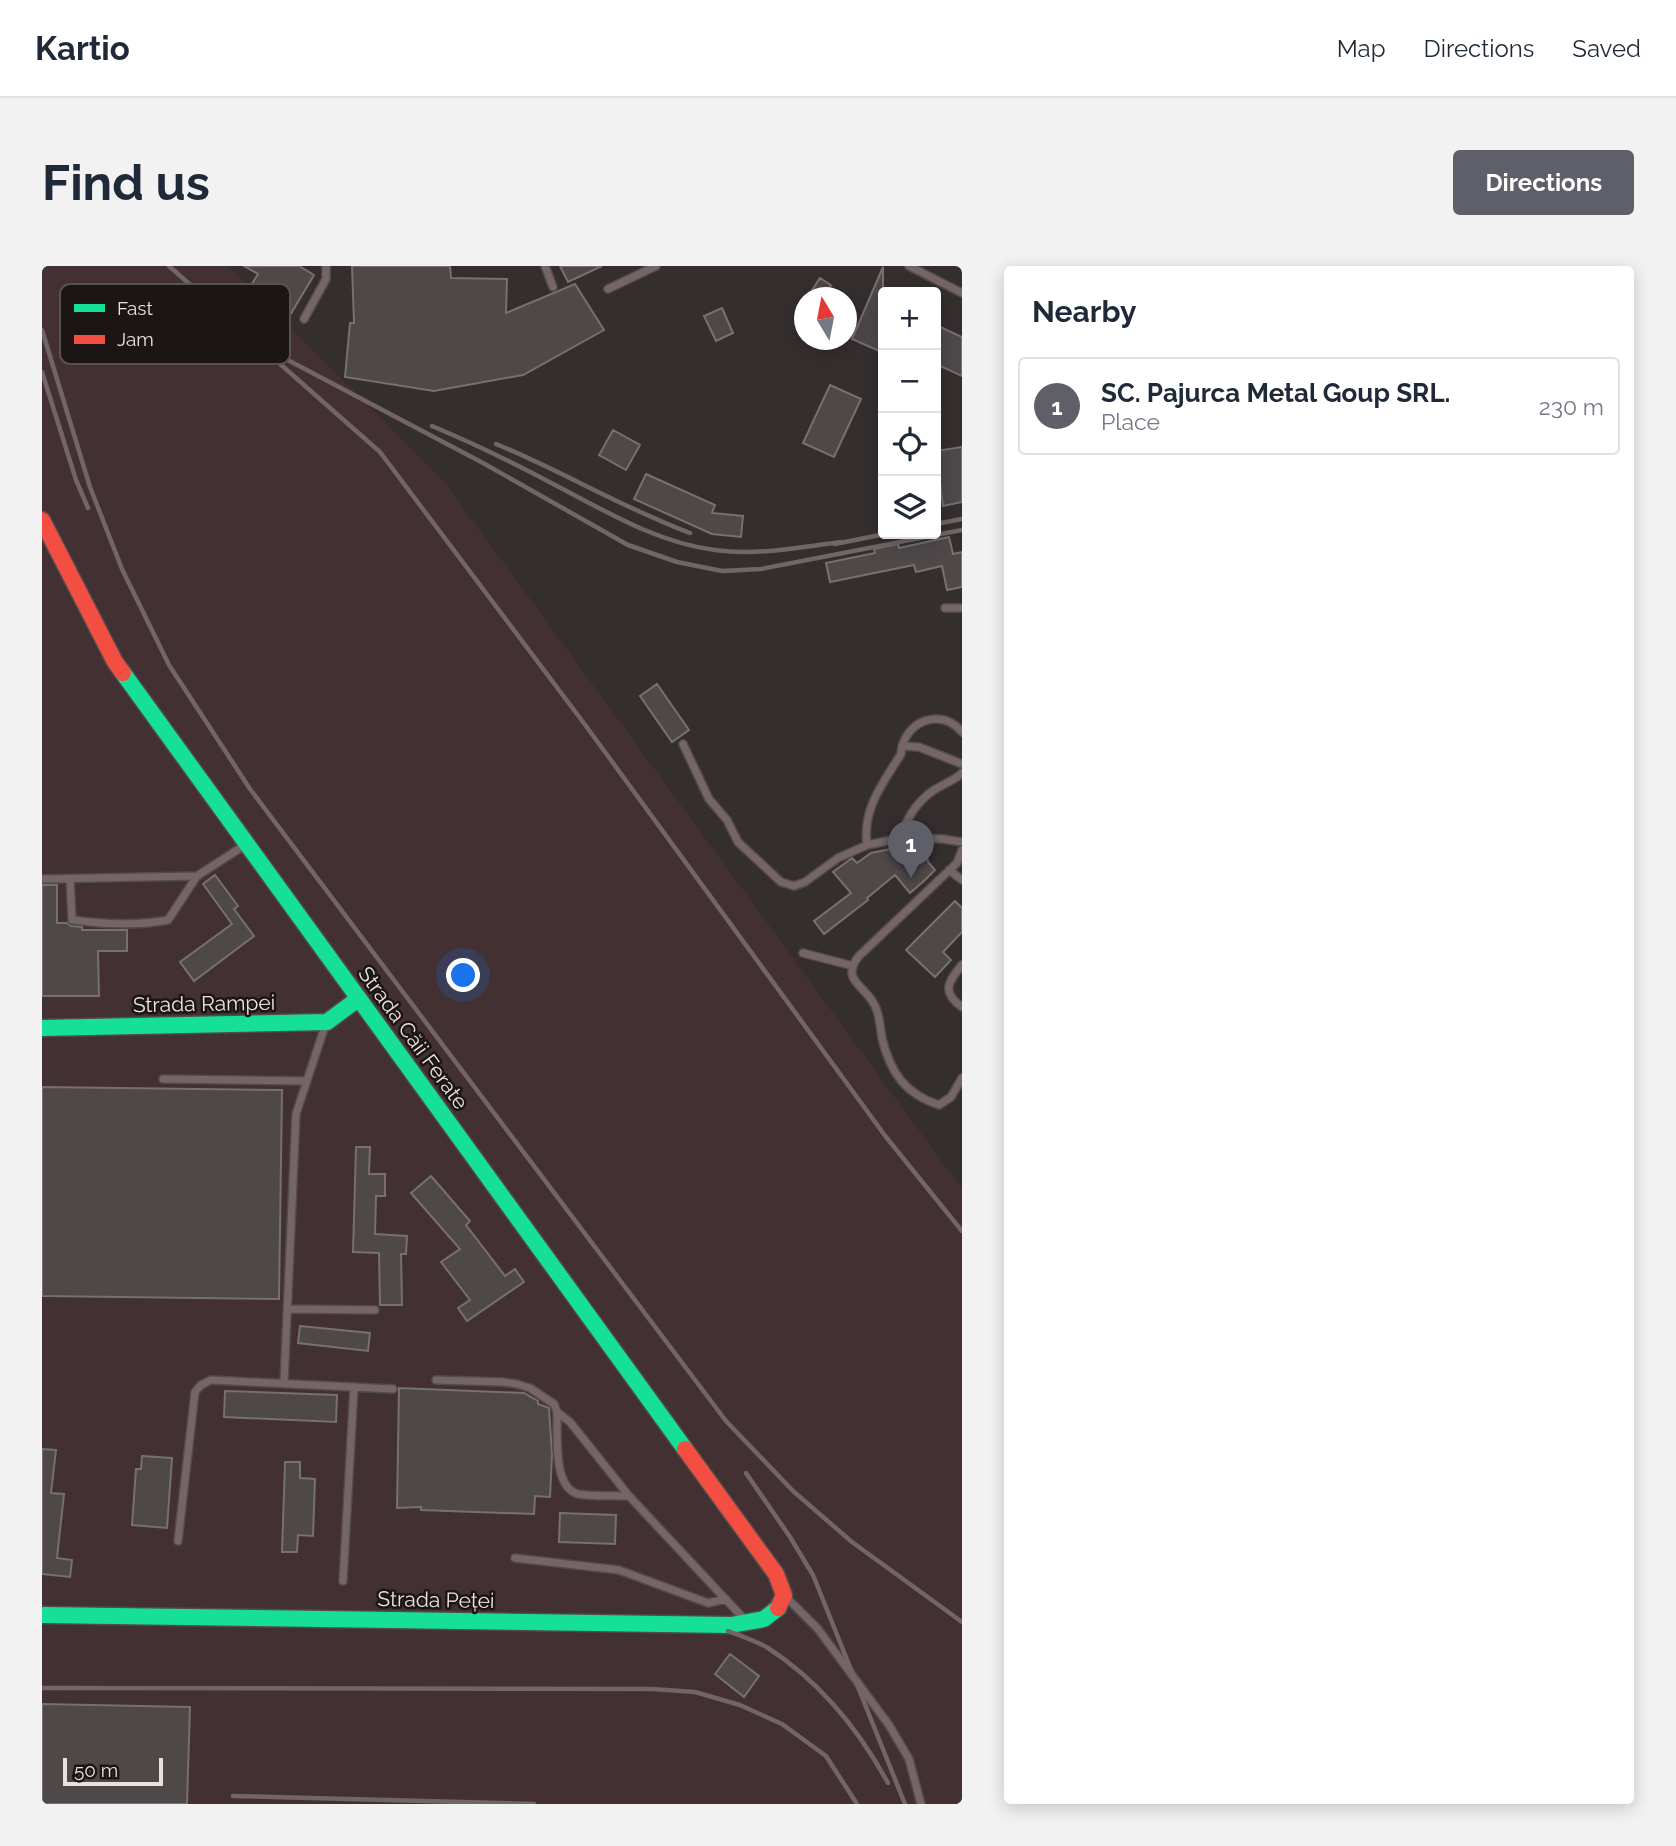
<!DOCTYPE html>
<html lang="en">
<head>
<meta charset="utf-8">
<style>
	:root { --surface:#fff; --page:#f2f2f3; --text:#1f2937; --muted:#747a83; --line:#e0e1e3; --accent:#5e5f68 }
	body { margin:0; font-family:Raleway,sans-serif; background:var(--page); color:var(--text) }
	.controls { position:absolute; right:21px; top:21px; display:grid; overflow:hidden; border-radius:7px; box-shadow:0 4px 18px #0003 }
	.controls button { width:63px; height:63px; display:grid; place-items:center; padding:0; border:0; border-bottom:2px solid var(--line); background:var(--surface); color:var(--text); font:35px sans-serif }
	.compass { position:absolute; left:752px; top:21px; width:63px; height:63px; border-radius:50%; background:var(--surface); box-shadow:0 4px 18px #0003; rotate:350deg }
	.scale { position:absolute; left:21px; bottom:18px; width:100px; box-sizing:border-box; padding-left:7px; border:4px solid #eae0e1; border-top:0; font-size:19px; line-height:24px; white-space:nowrap; color:#eae0e1; -webkit-text-stroke:5px #1b1515; paint-order:stroke }
	.you { position:absolute; left:422px; top:710px; width:24px; height:24px; margin:-18px; border:5px solid #fff; border-radius:50%; background:#1a73e8; box-shadow:0 0 0 10px #1a73e833 }
	.badge { display:grid; place-items:center; width:46px; height:46px; border-radius:50%; background:var(--accent); color:#fff; font-size:23px; font-weight:700 }
	.pin { position:absolute; translate:-50% -58px; filter:drop-shadow(0 2px 4px #0008) }
	.pin::after { content:''; position:absolute; top:37px; width:24px; height:21px; background:inherit; clip-path:polygon(0 0,100% 0,50% 100%) }
	.list { margin:0; padding:0; list-style:none }
	h2 { display:flex; justify-content:space-between; align-items:center; height:91px; margin:0; padding:0 28px; font-size:30px }
	h2 small { font-size:23px; font-weight:400; color:var(--muted) }
	.list li { display:grid; grid-template-columns:46px 1fr auto; gap:21px; align-items:center; box-sizing:border-box; height:98px; margin:0 14px 14px; padding:0 14px; border:2px solid var(--line); border-radius:7px }
	.list b { display:block; font-size:26px; white-space:nowrap }
	.list p { margin:0; font-size:23px; white-space:nowrap; color:var(--muted) }
	.list em { font-size:23px; font-style:normal; color:var(--muted) }
	.icon { flex:none; width:38px; height:38px; fill:none; stroke:currentColor; stroke-width:2; stroke-linecap:round; stroke-linejoin:round }
	.map { position:relative; flex:none; width:920px; height:1538px; overflow:hidden; border-radius:7px }
	header { display:flex; align-items:center; gap:42px; box-sizing:border-box; height:98px; padding:0 35px; background:var(--surface); border-bottom:2px solid var(--line) }
	header strong { font-size:33px }
	nav { display:flex; gap:38px; margin-inline-start:auto; font-size:24px }
	.intro { display:flex; align-items:center; justify-content:space-between; box-sizing:border-box; height:168px; padding:0 42px }
	h1 { margin:0; font-size:49px }
	.button { padding:18px 32px; border-radius:7px; background:var(--accent); color:#fff; font-size:24px; font-weight:700 }
	main { display:flex; gap:42px; padding:0 42px }
	aside { flex:1; background:var(--surface); border-radius:7px; box-shadow:0 4px 18px #0003 }
	.map>svg:first-child { display:block }
</style>
</head>
<body>
<header>
<strong>Kartio</strong>
<nav><a>Map</a><a>Directions</a><a>Saved</a></nav>
</header>
<div class="intro"><h1>Find us</h1><a class="button">Directions</a></div>
<main>
<div class="map">
<svg width="920" height="1538" viewBox="0 0 920 1538">
	<rect width="100%" height="100%" fill="#352e2f"/>
	<path fill="#423032" d="M0,0H186L401,214L920,923V1538H0Z"/>
	<path fill="#4e4849" stroke="#767070" stroke-width="2" d="M202,0H257L272,9L241,61L199,36L216,8Z
		M310,0H408L409,12L465,13L464,47L533,18L562,64L481,109L392,125L303,111L308,57H312Z
		M518,0H560L526,16Z
		M841,1V75L837,85L810,73Z
		M778,12L789,19L781,32H765Z
		M680,42L691,67L674,75L662,50Z
		M894,59L920,71V110L894,98Z
		M788,119L819,133L792,191L761,177Z
		M571,164L598,179L584,204L557,189Z
		M920,181V236L901,240L894,185Z
		M604,208L673,239L670,247L701,250L699,271L670,268L592,233Z
		M907,271L911,288L920,286V321L905,324L900,300L874,306L872,299L788,316L784,297L833,287L832,283L856,278L857,282Z
		M615,418L647,464L630,476L598,430Z
		M873,578L883,579L886,596L893,604L883,614L868,627L853,609L825,632L826,634L782,668L772,655L809,627L791,606L810,592L815,597L829,587Z
		M173,609L196,640L192,643L212,670L152,715L138,696L190,658L161,618Z
		M0,619H15V657H25L29,660L40,661V664H85V685H56L57,730H0Z
		M913,635L920,642V666L901,686L909,694L893,711L864,684Z
		M0,821L240,824L237,1033L0,1030Z
		M314,881H328L327,908H343V930H334L333,968L365,970L364,988H359L360,1039H338L337,987L311,986Z
		M389,910L428,955L424,959L463,1010L473,1003L482,1016L425,1055L416,1042L428,1034L399,996L418,983L369,927Z
		M258,1060L328,1067L326,1085L256,1077Z
		M357,1122L482,1127L496,1135V1138L507,1142L510,1189L508,1231L493,1230L492,1248L379,1244V1241L355,1242Z
		M183,1125L295,1129L294,1156L182,1151Z
		M0,1183L14,1184L9,1227L22,1228L15,1292L30,1294L28,1311L0,1308Z
		M100,1190L130,1192L125,1262L90,1259L94,1203H99Z
		M243,1196H258V1212L273,1213L271,1270L256,1269L255,1286H240Z
		M518,1247L574,1249L573,1278L517,1276Z
		M688,1388L717,1410L702,1431L673,1408Z
		M0,1438L148,1441L145,1538H0Z"/>
	<g fill="none" stroke-linecap="round" stroke-linejoin="round">
		<defs>
			<path id="lane" d="M503,0L511,21
				M867,0L920,27
				M566,23L614,0
				M262,53L284,13V0
				M903,342H920
				M641,478L667,533L685,554L696,576L739,616L752,620L763,616L796,592L825,579L860,572L901,573L920,576
				M860,480L877,481L920,498
				M860,572C863,550 881,528 901,519C908,515 914,513 920,507
				M825,579C820,543 841,517 859,488C861,456 898,440 920,466
				M920,584L915,597L817,690C797,715 825,720 833,740C838,750 838,761 840,772C848,806 863,828 897,839L909,831L920,812
				M907,604L920,614
				M0,613L155,610
				M28,613L30,654C63,658 94,660 126,654L155,610L203,579
				M761,687L811,700
				M920,699C906,716 899,726 920,741
				M121,813L264,815
				M246,1043L333,1044
				M394,1114L461,1116L475,1118L488,1122L512,1138L515,1146L528,1156L587,1230L703,1354
				M242,1117L254,848L283,760
				M515,1146C516,1167 510,1221 536,1228C552,1231 571,1229 587,1230
				M136,1275L153,1126L159,1119L169,1114L351,1123
				M473,1292L577,1304L666,1337L684,1333
				M301,1315L312,1121
				M745,1332L776,1363L847,1459L867,1493L879,1538"/>
			<path id="fast" d="M81,407L643,1183
				M0,762L285,756L316,733
				M0,1349L689,1359L722,1353L736,1342"/>
			<path id="jam" d="M0,254L73,396L81,407
				M643,1183L734,1308L742,1329L736,1342"/>
		</defs>
		<use href="#lane" stroke="#514b4c" stroke-width="10"/>
		<use href="#fast" stroke="#514b4c" stroke-width="19"/>
		<use href="#jam" stroke="#514b4c" stroke-width="19"/>
		<use href="#lane" stroke="#766566" stroke-width="7"/>
		<use href="#fast" stroke="#16e098" stroke-width="16"/>
		<use href="#jam" stroke="#f24e42" stroke-width="16"/>
		<path stroke="#716566" stroke-width="4.5" d="M127,0L338,186L544,460L844,871L920,965
			M0,64L48,221L80,303L127,399L208,523L684,1155L751,1225L810,1276L920,1356
			M242,92L441,197L586,279L635,296L680,305L719,303L920,264
			M0,106L34,214L46,242
			M390,160C433,178 474,198 515,220C565,246 616,277 673,284C715,290 758,281 800,276
			M454,178C520,205 581,242 648,267
			M894,258L920,253
			M793,278L843,268
			M704,1207L748,1271L771,1309L863,1538
			M686,1365C699,1370 714,1375 726,1382C777,1415 817,1464 846,1517
			M0,1422L610,1423L653,1426L698,1439L740,1458L784,1490L815,1538
			M191,1530L492,1538"/>
	</g>
	<g text-anchor="middle" stroke-width="5" stroke-linejoin="round" paint-order="stroke">
		<g font-size="21" fill="#eae0e1" stroke="#1b1515">
			<text transform="translate(162 738) rotate(-1)" y="7">Strada Rampei</text>
			<text transform="translate(371 772) rotate(54)" y="7">Strada Căii Ferate</text>
			<text transform="translate(394 1334) rotate(1)" y="7">Strada Peței</text>
		</g>
	</g>
	<rect x="18" y="18" width="230" height="80" rx="10" fill="#1b1515" stroke="#595252" stroke-width="2"/>
	<rect x="32" y="38" width="31" height="8" fill="#16e098"/>
	<rect x="32" y="69" width="31" height="9" fill="#f24e42"/>
	<g font-size="19" fill="#eae0e1">
		<text x="75" y="49">Fast</text>
		<text x="75" y="80">Jam</text>
	</g>
</svg>
<div class="controls">
<button>+</button>
<button>−</button>
<button><svg class="icon" aria-label="locate" viewBox="0 0 24 24"><circle cx="12" cy="12" r="6"/><path d="M12 2v4M12 18v4M2 12h4M18 12h4"/></svg></button>
<button><svg class="icon" aria-label="layers" viewBox="0 0 24 24"><path d="M12 4l9 5-9 5-9-5zM3 14l9 5 9-5"/></svg></button>
</div>
<svg class="compass" viewBox="-18 -18 36 36"><path d="M0-13l5 13h-10z" fill="#e53935"/><path d="M0 13l5-13h-10z" fill="#747a83"/></svg>
<div class="scale">50 m</div>
<div class="you"></div>
<div class="pin badge" style="left:869px;top:612px">1</div>
</div>
<aside>
<h2>Nearby<small></small></h2>
<ul class="list">
<li><span class="badge">1</span><div><b>SC. Pajurca Metal Goup SRL.</b><p>Place</p></div><em>230 m</em></li>
</ul>
</aside>
</main>
</body>
</html>
